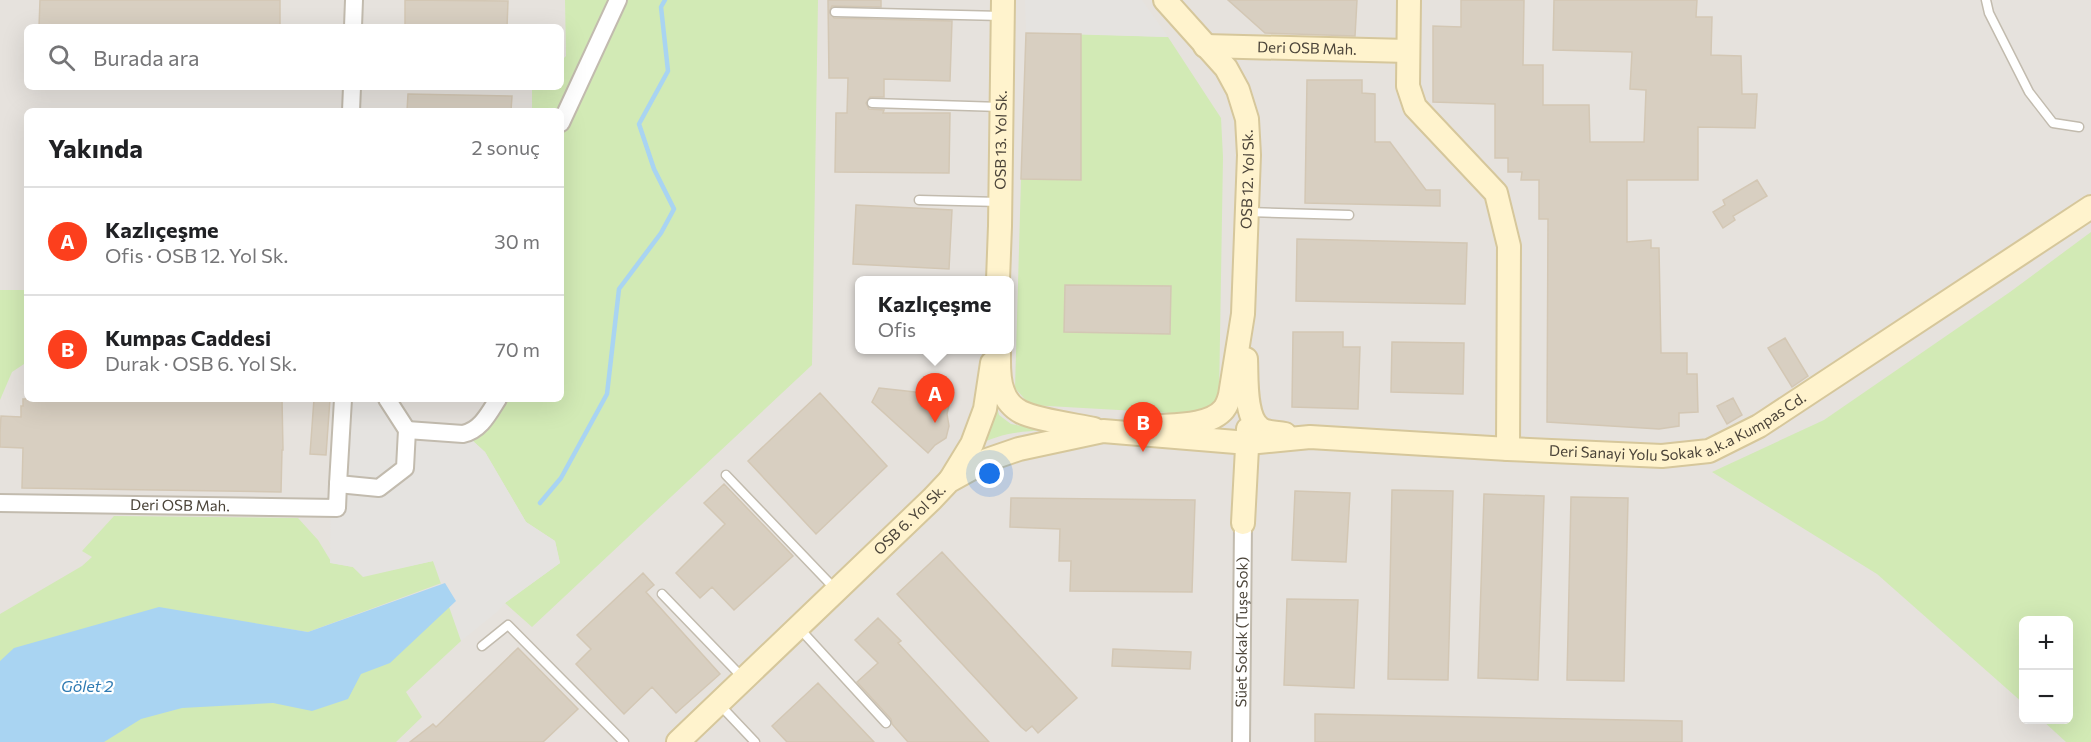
<!DOCTYPE html>
<html lang="tr">
<head>
<meta charset="utf-8">
<style>
	:root { --surface:#fff; --page:#f6f6f6; --text:#202124; --muted:#757577; --line:#e0e0e0; --accent:#fc3f1d }
	body { margin:0; font-family:Commissioner,sans-serif; background:var(--page); color:var(--text) }
	.controls { position:absolute; right:18px; bottom:18px; display:grid; overflow:hidden; border-radius:9px; box-shadow:0 6px 24px #0002 }
	.controls button { width:54px; height:54px; display:grid; place-items:center; padding:0; border:0; border-bottom:2px solid var(--line); background:var(--surface); color:var(--text); font:30px sans-serif }
	.you { position:absolute; left:990px; top:474px; width:21px; height:21px; margin:-15px; border:4px solid #fff; border-radius:50%; background:#1a73e8; box-shadow:0 0 0 9px #1a73e833 }
	.badge { display:grid; place-items:center; width:39px; height:39px; border-radius:50%; background:var(--accent); color:#fff; font-size:20px; font-weight:700 }
	.pin { position:absolute; translate:-50% -50px; filter:drop-shadow(0 2px 3px #0008) }
	.pin::after { content:''; position:absolute; top:32px; width:21px; height:18px; background:inherit; clip-path:polygon(0 0,100% 0,50% 100%) }
	.popup { position:absolute; left:855px; top:276px; width:159px; height:78px; box-sizing:border-box; display:grid; place-content:center; border-radius:9px; background:var(--surface); filter:drop-shadow(0 2px 4px #0005); font-size:20px; white-space:nowrap; color:var(--muted) }
	.popup b { font-size:22px; color:var(--text) }
	.popup::after { content:''; position:absolute; left:50%; top:100%; margin-left:-12px; border:12px solid transparent; border-top-color:var(--surface) }
	.list { margin:0; padding:0; list-style:none }
	h2 { display:flex; justify-content:space-between; align-items:center; height:78px; margin:0; padding:0 24px; font-size:26px }
	h2 small { font-size:20px; font-weight:400; color:var(--muted) }
	.list li { display:grid; grid-template-columns:39px 1fr auto; gap:18px; align-items:center; box-sizing:border-box; height:108px; padding:0 24px; border-top:2px solid var(--line) }
	.list b { display:block; font-size:22px; white-space:nowrap }
	.list p { margin:0; font-size:20px; white-space:nowrap; color:var(--muted) }
	.list em { font-size:20px; font-style:normal; color:var(--muted) }
	.icon { flex:none; width:33px; height:33px; fill:none; stroke:currentColor; stroke-width:2; stroke-linecap:round; stroke-linejoin:round }
	.map { position:relative; flex:none; width:2091px; height:742px; overflow:hidden }
	.search { position:absolute; background:var(--surface); box-shadow:0 6px 24px #0002; left:24px; top:24px; width:540px; height:66px; display:flex; align-items:center; gap:15px; box-sizing:border-box; padding:0 21px; border-radius:9px; color:var(--muted); font-size:22px }
	.panel { position:absolute; background:var(--surface); box-shadow:0 6px 24px #0002; left:24px; top:108px; width:540px; height:294px; border-radius:9px }
	.map>svg:first-child { display:block }
</style>
</head>
<body>
<div class="map">
<svg width="2091" height="742" viewBox="0 0 2091 742">
	<rect width="100%" height="100%" fill="#f6f3ec"/>
	<path fill="#e6e2dd" fill-rule="evenodd" d="M0,0H2091V742H0ZM27,27H561V87H27ZM27,111H561V399H27ZM860,280H1010V350H860ZM2024,620H2068V720H2024Z"/>
	<path fill="#d2eab5" d="M565,0H818L812,365L532,627L505,603L560,563L555,541L526,522L485,452L463,432L498,399H561V111H532V87H561V61L566,56Z
		M1081,34L1168,37L1221,118L1223,157L1219,397L1207,415L1030,405L1015,388L1021,179L1081,180Z
		M2091,232V742H2066L2042,720H2068V620H2024L2023,703L1877,574L1712,472L1824,420L2010,292Z
		M0,290H27V362L12,372L0,400Z
		M994,394L999,415L1011,424L1045,430C1016,432 1000,433 974,447Z
		M114,516L298,518L318,540L332,563L353,567L363,576L433,561L447,581L308,632L157,608L0,665V614L82,566L92,557L82,551Z
		M447,599L460,608L461,641L406,692L422,717L396,742H73L154,709L358,666Z"/>
	<path fill="#e5e3e0" d="M1025,0H1142L1168,37L1026,33Z
		M332,399H397L420,428L463,432L485,452L526,522L555,541L560,563L505,603L497,612L461,641L433,561L363,577L353,567L330,563Z"/>
	<path fill="#a9d4f2" d="M445,583L456,601L390,663L361,674L348,699L312,711L273,703L182,708L141,719L104,742H0V661L14,648L159,607L308,632Z"/>
	<g fill="none" stroke-linecap="round" stroke-linejoin="round">
		<path stroke="#a9d4f2" stroke-width="4.5" d="M540,503L561,478L607,394L619,289L661,233L674,209L654,169L639,124L668,71L661,7L665,0"/>
	</g>
	<path fill="#d8cfc1" stroke="#d3c7b4" stroke-width="1.5" d="M40,0H280V27H39Z
		M405,0L508,1L507,27H405Z
		M828,0H881V7L832,6L829,12L834,18L952,21L950,81L884,79V97H870L866,103L869,109L884,110L883,113H950L949,173L835,172L836,113H847L848,78H829Z
		M1228,0H1357L1355,36L1265,33Z
		M1461,0H1524L1523,65H1543V105H1589L1590,142H1644L1646,90L1630,89L1632,52L1553,50L1554,0H1697L1696,17H1712L1711,55L1741,56L1742,94H1757L1755,128L1698,127V180H1627V242L1651,240V248H1659L1661,353H1687V374H1697L1698,412L1679,413V426L1659,429L1547,422L1548,219H1539V180H1521L1522,172H1508V158H1495V104L1433,102V26L1461,27Z
		M1026,33L1081,34V180L1021,179Z
		M1307,80H1362V93L1375,94V142H1390L1426,190H1440V206L1305,203Z
		M408,94L512,96L511,111H407Z
		M1757,180L1767,196L1733,216L1735,220L1723,228L1713,212L1725,205L1723,200Z
		M856,205L952,210L949,269L853,264Z
		M1297,239L1467,243L1465,304L1296,301Z
		M1065,285L1171,286L1170,334L1064,332Z
		M1293,332H1343V347H1360L1358,409L1292,407Z
		M1785,338L1808,376L1792,387L1768,348Z
		M1392,342L1464,343L1463,394L1391,392Z
		M879,388L951,396L947,414L949,426L946,438L935,445L928,453L872,402Z
		M820,393L887,466L816,534L748,461Z
		M1733,398L1742,415L1727,424L1717,406Z
		M23,399H282L283,450H282L281,492L22,488L23,448L0,447V432L1,416L21,417V406H23Z
		M314,399H330L326,455L310,454Z
		M724,484L793,556L734,610L712,587L700,598L676,573L725,524L704,503Z
		M1392,490L1453,491L1448,680L1388,679Z
		M1295,491L1350,493L1346,562L1292,560Z
		M1484,494L1544,496L1538,680L1478,678Z
		M1571,497L1628,498L1624,681L1567,680Z
		M1011,498L1195,500L1192,592L1070,591L1071,561H1059L1060,529L1010,527Z
		M942,552L1077,698L1038,733L1032,726L1026,731L1021,727L897,594Z
		M643,573L654,585L646,592L720,674L676,713L652,687L624,714L576,664L591,649L577,635Z
		M1287,599L1358,600L1354,688L1284,685Z
		M878,618L901,641L898,643L989,742H908L892,724L891,719L857,682L878,663L855,640Z
		M518,648L578,709L543,742H410L433,724L436,727Z
		M1113,649L1191,652L1190,669L1112,666Z
		M818,683L874,742H787L772,726Z
		M1315,714L1682,721V742H1315Z"/>
	<g fill="none" stroke-linecap="round" stroke-linejoin="round">
		<defs>
			<path id="lane" d="M1986,0L1989,13L2029,92L2053,123L2079,127
				M835,12L1002,16
				M872,103L1001,107
				M919,200L1000,202
				M1248,212L1349,215
				M726,475L836,590
				M662,594L743,678
				M799,628L886,723
				M482,646L508,625L624,742
				M719,704L755,742"/>
			<g id="street">
				<path d="M353,27L354,0"/>
				<path d="M351,111L352,87"/>
				<path d="M561,123L618,0"/>
				<path d="M343,399L338,484L379,488L405,468L407,430L387,399"/>
				<path d="M407,430L463,434C481,430 489,413 498,399"/>
				<path id="s1" d="M0,503L337,508L338,484"/>
				<path id="s2" d="M1241,742L1243,523"/>
			</g>
			<g id="secondary">
				<path d="M1409,0L1408,86L1415,107L1496,193L1509,246L1508,449"/>
				<path id="s3" d="M1205,46L1408,51"/>
				<path id="s4" d="M998,280L1000,226L1003,0"/>
				<path d="M999,350C999,363 998,379 1003,391C1006,400 1013,408 1021,412C1037,420 1075,425 1094,429"/>
				<path d="M1246,359C1247,377 1244,418 1261,429C1267,433 1277,432 1285,434"/>
				<path id="s5" d="M1160,426C1179,425 1211,425 1224,409C1227,405 1229,399 1230,395L1243,314L1249,155L1247,119L1238,90L1226,68L1165,0"/>
				<path d="M950,480L972,444L985,409L992,363"/>
				<path d="M1243,523L1248,429"/>
				<path id="s6" d="M678,742L932,499L949,481L987,460L1019,449L1103,431L1248,443L1310,437L1508,449L1662,456L1709,451L1759,426L2091,207"/>
			</g>
		</defs>
		<use href="#lane" stroke="#c2bbae" stroke-width="11"/>
		<use href="#street" stroke="#c2bbae" stroke-width="20"/>
		<use href="#secondary" stroke="#d6c79b" stroke-width="26"/>
		<use href="#lane" stroke="#fff" stroke-width="8"/>
		<use href="#street" stroke="#fff" stroke-width="16"/>
		<use href="#secondary" stroke="#fff3cd" stroke-width="22"/>
	</g>
	<g text-anchor="middle" stroke-width="4.5" stroke-linejoin="round" paint-order="stroke">
		<g font-size="15" fill="#4b4439" stroke="#fff">
			<text dy="5" stroke="none"><textPath href="#s3" startOffset="102">Deri OSB Mah.</textPath></text>
			<text dy="5" stroke="none"><textPath href="#s4" startOffset="140">OSB 13. Yol Sk.</textPath></text>
			<text dy="5" stroke="none"><textPath href="#s5" startOffset="300">OSB 12. Yol Sk.</textPath></text>
			<text dy="5" stroke="none"><textPath href="#s6" startOffset="1122">Deri Sanayi Yolu Sokak a.k.a Kumpas Cd.</textPath></text>
			<text dy="5" stroke="none"><textPath href="#s1" startOffset="180">Deri OSB Mah.</textPath></text>
			<text dy="5" stroke="none"><textPath href="#s6" startOffset="321">OSB 6. Yol Sk.</textPath></text>
			<text dy="5" stroke="none"><textPath href="#s2" startOffset="110">Süet Sokak (Tuşe Sok)</textPath></text>
		</g>
		<g font-size="16" font-style="italic" fill="#2e7ab2" stroke="#fff">
			<text x="87" y="692">Gölet 2</text>
		</g>
	</g>
</svg>
<div class="controls">
<button>+</button>
<button>−</button>
</div>
<div class="you"></div>
<div class="pin badge" style="left:935px;top:423px">A</div>
<div class="popup"><b>Kazlıçeşme</b>Ofis</div>
<div class="pin badge" style="left:1143px;top:452px">B</div>
<div class="search"><svg class="icon" aria-label="search" viewBox="0 0 24 24"><circle cx="10" cy="10" r="6"/><path d="M15 15l6 6"/></svg>Burada ara</div>
<section class="panel">
<h2>Yakında<small>2 sonuç</small></h2>
<ul class="list">
<li><span class="badge">A</span><div><b>Kazlıçeşme</b><p>Ofis · OSB 12. Yol Sk.</p></div><em>30 m</em></li>
<li><span class="badge">B</span><div><b>Kumpas Caddesi</b><p>Durak · OSB 6. Yol Sk.</p></div><em>70 m</em></li>
</ul>
</section>
</div>
</body>
</html>
